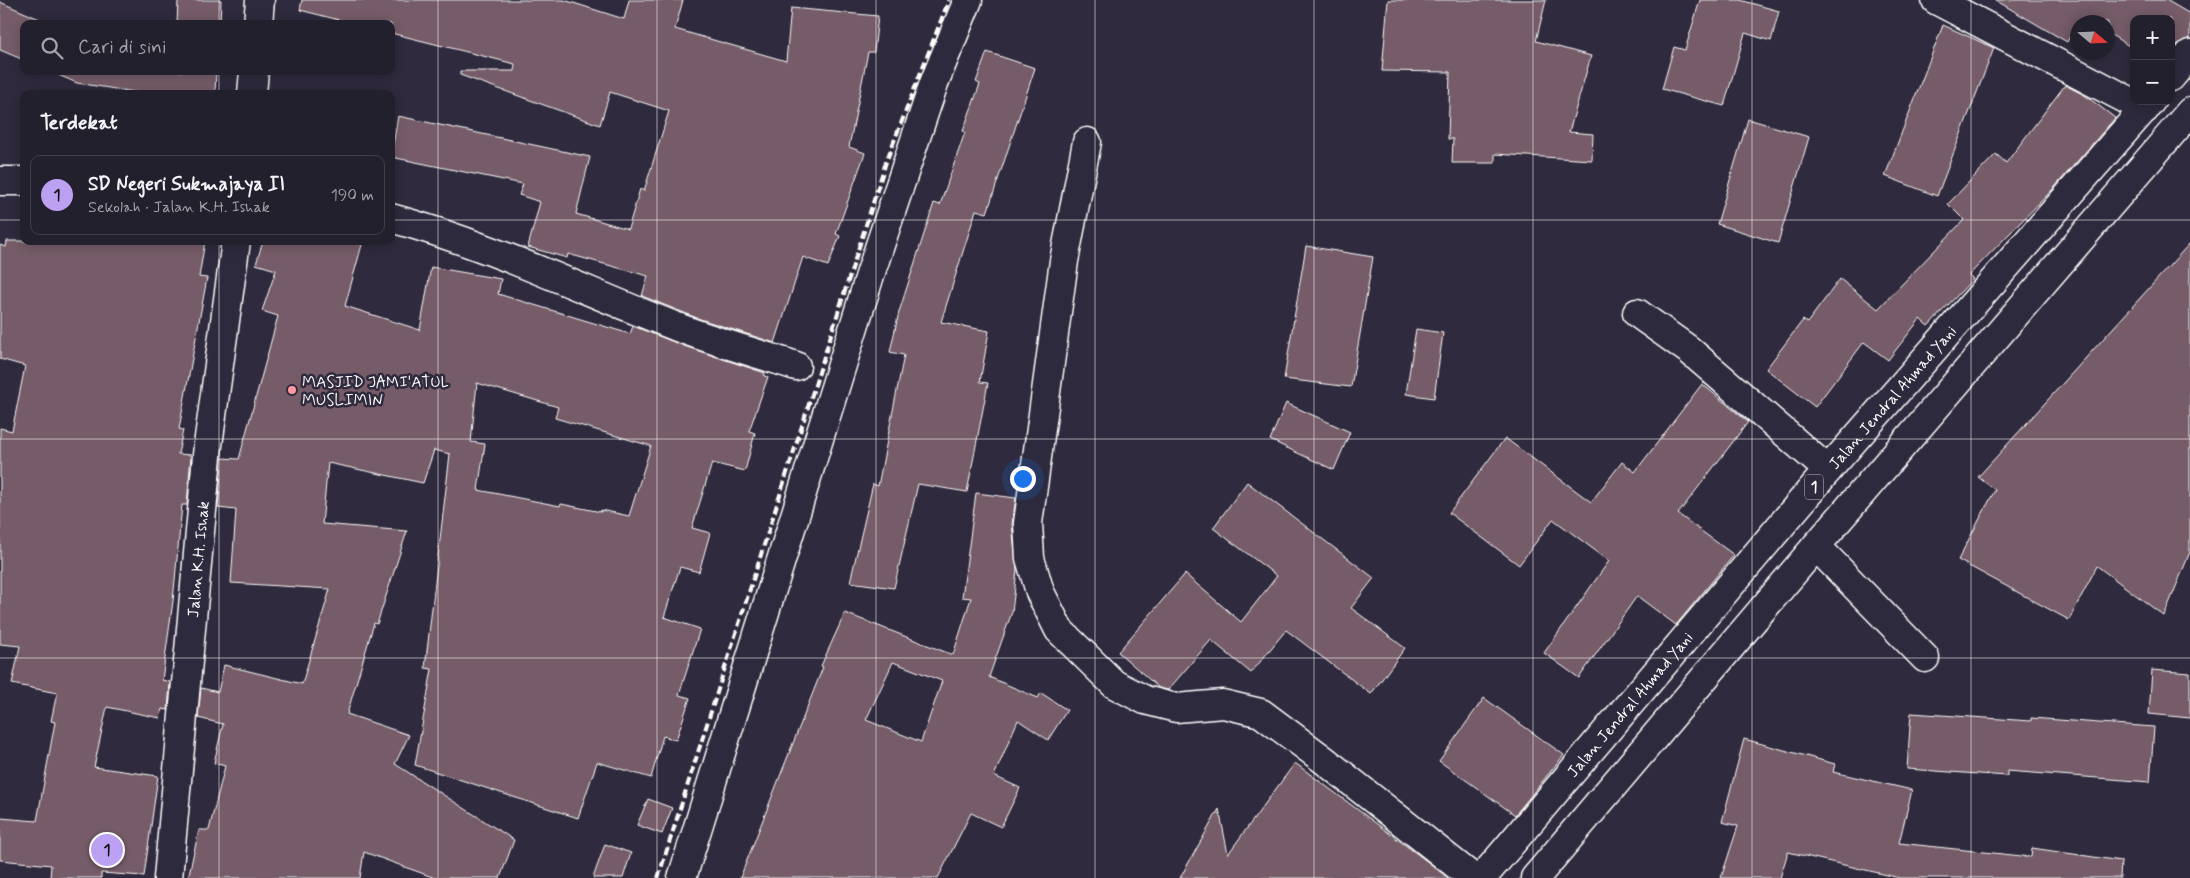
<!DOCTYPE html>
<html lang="id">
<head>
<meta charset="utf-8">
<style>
	:root { --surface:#23202e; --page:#2b2836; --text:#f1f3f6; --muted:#a3a3aa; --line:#403e4a; --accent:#bca0f2 }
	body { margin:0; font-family:Mynerve,sans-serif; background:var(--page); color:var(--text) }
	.controls { position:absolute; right:15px; top:15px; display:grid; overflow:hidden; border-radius:10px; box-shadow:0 2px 12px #0003 }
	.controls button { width:45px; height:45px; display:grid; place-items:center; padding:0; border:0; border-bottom:1px solid var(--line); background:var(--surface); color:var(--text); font:25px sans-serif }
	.compass { position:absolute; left:2070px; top:15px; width:45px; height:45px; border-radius:50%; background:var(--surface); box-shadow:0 2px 12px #0003; rotate:109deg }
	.you { position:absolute; left:1022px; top:478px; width:18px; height:18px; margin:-12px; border:4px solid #fff; border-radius:50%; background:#1a73e8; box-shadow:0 0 0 8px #1a73e833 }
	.badge { display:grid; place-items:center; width:32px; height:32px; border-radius:50%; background:var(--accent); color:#111; font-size:16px; font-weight:700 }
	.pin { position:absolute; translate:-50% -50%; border:2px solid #fff; box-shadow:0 1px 5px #0006 }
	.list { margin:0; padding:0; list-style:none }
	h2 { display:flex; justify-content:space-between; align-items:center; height:65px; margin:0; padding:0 20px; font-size:21px }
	h2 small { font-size:16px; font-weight:400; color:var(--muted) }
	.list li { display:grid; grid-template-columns:32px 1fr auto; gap:15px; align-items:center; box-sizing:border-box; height:80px; margin:0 10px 10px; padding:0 10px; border:1px solid var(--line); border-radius:10px }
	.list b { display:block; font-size:19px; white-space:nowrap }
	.list p { margin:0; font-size:16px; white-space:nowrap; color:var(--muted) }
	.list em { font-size:16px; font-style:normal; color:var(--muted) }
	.icon { flex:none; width:28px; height:28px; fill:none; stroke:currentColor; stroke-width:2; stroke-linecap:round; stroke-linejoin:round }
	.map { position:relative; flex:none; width:2190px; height:878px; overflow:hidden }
	.search { position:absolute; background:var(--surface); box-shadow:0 2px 12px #0003; left:20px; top:20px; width:375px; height:55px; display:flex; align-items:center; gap:12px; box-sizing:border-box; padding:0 18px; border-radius:10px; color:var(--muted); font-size:19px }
	.panel { position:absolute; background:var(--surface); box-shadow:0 2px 12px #0003; left:20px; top:90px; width:375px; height:155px; border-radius:10px }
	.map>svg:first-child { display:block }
</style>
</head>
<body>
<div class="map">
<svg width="2190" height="878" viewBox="0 0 2190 878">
	<rect width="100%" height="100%" fill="#2f2a3d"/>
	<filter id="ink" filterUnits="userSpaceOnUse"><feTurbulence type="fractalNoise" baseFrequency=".02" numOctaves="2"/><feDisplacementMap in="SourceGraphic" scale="10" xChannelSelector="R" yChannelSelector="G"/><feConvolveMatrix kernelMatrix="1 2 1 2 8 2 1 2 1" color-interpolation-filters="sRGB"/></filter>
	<g filter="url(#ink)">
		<path fill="#745c67" stroke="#fff" fill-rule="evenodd" d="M178,0H221L220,24H177Z
			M302,0H564L624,19L629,0H683L675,29L786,61L791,8L878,16L874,52H868L849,147L865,153L836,234L840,236L828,266L803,257L775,343L697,318L642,296L648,276L568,254L567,258L528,247L540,202L519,195L523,184L391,157L398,116L590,157L576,214L628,229L640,189L644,191L669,111L610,92L600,125L460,75V71H514L515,64L391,33V24H355L300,10Z
			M1388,0H1546L1536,41L1591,56L1569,132L1593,134L1592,160L1495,154V163H1452L1453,139H1448L1450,72L1382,71Z
			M1700,0H1740L1779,11L1771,41L1745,33L1724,106L1662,89L1674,47L1685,50Z
			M1995,0H2166L2190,14V39L2178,44L2171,52V19H2134V49L2108,33V22H2089L2081,18L2067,42Z
			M0,2L51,24H24V60L0,50Z
			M1943,25L1994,48L1937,196L1885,176Z
			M987,52L1035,68L987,213L976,210L941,322L989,331L980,382L988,383L967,492L918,484L894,588L850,582L873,484L878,486L904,355L890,352L899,312L934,203L940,205L965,132L963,131L980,84L976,82Z
			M49,71H216L215,94H147L77,83Z
			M2065,85L2086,96L2115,118L2054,188L1969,275L1973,279L1928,326L1920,319L1888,360L1864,342L1815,407L1766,369L1803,320L1807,323L1840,279L1878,309L1964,220L1948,204L1996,154L2006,163Z
			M1748,119L1809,137L1778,243L1717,224Z
			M7,241H205L199,277L207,278L179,429L183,430L178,454L191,455L187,505H182L173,601L162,680L170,682L168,710L162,709L160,718L107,707L94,767L158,776L144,876L101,873V878H50L51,865L0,860V818L37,821L55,722L51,721L57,693L12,684L20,646L0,644V428L12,431L25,366L0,359V245L6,247Z
			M263,241H363L345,306L420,330L431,267L501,279L498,294L630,334L633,326L687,347L765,373L764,376L768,377L749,431L755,433L745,471L712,463L692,528L710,533L699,572L680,567L664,617L700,629L679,695L690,698L676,740L663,736L651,778L597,762L578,818L415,765L432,669L425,668L450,454L434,450L423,483L328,463L322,524L407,531L377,624L374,623L347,714L409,735L395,764L514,840L500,878H435L364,852L360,878H188L199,830H209L225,766L214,763L223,724L198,718L201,688L218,692L224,665L302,684L330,589L231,583L236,510L218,508L222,458L239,459L278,316L262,311L276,270L256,264ZM477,383L558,407L555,418L651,446L629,516L601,510V512L561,504L560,506L478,490L485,444L471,442Z
			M2190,243V552L2164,616L2097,566L2069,620L1958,560L1995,490L1978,477Z
			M1306,246L1373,257L1351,387L1284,379Z
			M1416,329L1443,333L1434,398L1406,394Z
			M1702,384L1748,422L1678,514L1734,555L1676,625L1637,596L1579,678L1544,653L1609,561L1553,519L1519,565L1449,513L1505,438L1591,502L1622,462L1635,472Z
			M1286,403L1350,432L1334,470L1270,440Z
			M1247,482L1374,578L1351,608L1405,648L1371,694L1286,630L1251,673L1211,640L1168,690L1159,688L1118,652L1185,574L1241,622L1277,576L1213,528Z
			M976,493L1016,498L1012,524L1017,570L1012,612L989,677L1038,698L1041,693L1067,710L1048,740L1018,720L994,776L1020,788L1001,827L971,813L938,878H740L823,667L821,666L845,613L953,655L971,598L962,597ZM893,662L942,681L921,742L866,720Z
			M2152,670L2190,673V718L2149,714Z
			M1484,698L1564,755L1515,815L1439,761Z
			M1911,713L2031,721V718L2154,727L2150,782L2007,771V776L1907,769Z
			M1744,739L1835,764L1833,772L1912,790L1899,843L2031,857L2032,848L2121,861L2120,878H1900L1788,852L1780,878H1721L1738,826L1722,822Z
			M1295,763L1432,865L1448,878H1180L1219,809L1228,854Z
			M648,799L672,808L662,834L637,825Z
			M605,844L631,853L623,878H593Z"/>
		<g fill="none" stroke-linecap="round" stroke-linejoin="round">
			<defs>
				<g id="minor">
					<path d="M1936,0L2145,109"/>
					<path d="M258,24L260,0"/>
					<path d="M252,94L254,71"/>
					<path d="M1087,142L1064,261L1028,523L1030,558L1040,592L1059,630L1114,684L1145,700L1176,708L1223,704L1261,713L1324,760L1473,878"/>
					<path d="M0,181H24"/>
					<path d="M391,218C490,245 582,290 677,327C716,342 757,353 796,366"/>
					<path d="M1637,313L1689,350L1828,470"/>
					<path d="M1816,546L1925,658"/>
					<path id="s1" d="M168,878L208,445L236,241"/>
					<path d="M682,878L871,272L934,83L968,0"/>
				</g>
				<g id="highway">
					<path d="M2171,77L2190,54"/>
					<path id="s2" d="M1482,878L1828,470L2151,101"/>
					<path d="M1535,878L1816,546L2190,112"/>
				</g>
			</defs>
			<use href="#minor" stroke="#fff" stroke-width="31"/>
			<use href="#highway" stroke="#fff" stroke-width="31"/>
			<use href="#minor" stroke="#2f2a3d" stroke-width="28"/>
			<use href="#highway" stroke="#2f2a3d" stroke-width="28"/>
			<path stroke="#fff" stroke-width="4" stroke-dasharray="8 4" stroke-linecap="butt" d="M658,878L886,162L949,0"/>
		</g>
	</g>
	<path fill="none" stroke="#fff" stroke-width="1" stroke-opacity="0.55" d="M219,0V24M438,0V878M657,0V878M876,0V878M1095,0V878M1314,0V878M1533,0V878M1752,0V878M1971,0V878M219,71V94M0,220H24M391,220H2190M219,241V878M0,439H2190M0,658H2190"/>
	<circle fill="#ff9aa2" stroke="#2f2a3d" stroke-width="2" cx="292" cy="390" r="5"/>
	<g text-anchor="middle" stroke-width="5" stroke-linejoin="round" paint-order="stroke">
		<rect fill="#2f2a3d" stroke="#c1bfc5" stroke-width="1" x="1805" y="474.5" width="18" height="25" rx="4"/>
		<g font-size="15" font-weight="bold" fill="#fff">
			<text x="1814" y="492">1</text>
		</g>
		<g font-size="16" fill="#fff" stroke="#2f2a3d" text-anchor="start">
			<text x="302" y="387">MASJID JAMI'ATUL<tspan x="302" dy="18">MUSLIMIN</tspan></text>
		</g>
		<g font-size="16" fill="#fff" stroke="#2f2a3d">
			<text dy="6" stroke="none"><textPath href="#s2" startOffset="632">Jalan Jendral Ahmad Yani</textPath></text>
			<text dy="6" stroke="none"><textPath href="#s1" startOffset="320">Jalan K.H. Ishak</textPath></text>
			<text dy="6" stroke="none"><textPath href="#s2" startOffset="228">Jalan Jendral Ahmad Yani</textPath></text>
		</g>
	</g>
</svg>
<div class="controls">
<button>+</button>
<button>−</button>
</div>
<svg class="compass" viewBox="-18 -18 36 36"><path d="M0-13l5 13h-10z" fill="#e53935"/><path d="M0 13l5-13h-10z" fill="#a3a3aa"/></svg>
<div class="you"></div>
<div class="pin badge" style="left:107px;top:850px">1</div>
<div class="search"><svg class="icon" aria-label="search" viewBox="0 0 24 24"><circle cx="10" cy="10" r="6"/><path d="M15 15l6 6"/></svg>Cari di sini</div>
<section class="panel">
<h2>Terdekat<small></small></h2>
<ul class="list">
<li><span class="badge">1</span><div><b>SD Negeri Sukmajaya II</b><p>Sekolah · Jalan K.H. Ishak</p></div><em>190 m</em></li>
</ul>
</section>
</div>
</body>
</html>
